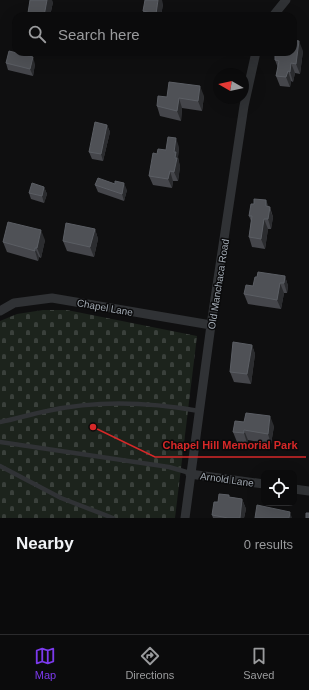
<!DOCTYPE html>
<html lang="en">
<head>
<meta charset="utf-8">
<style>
	:root { --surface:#0b0b0c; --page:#141415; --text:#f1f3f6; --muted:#9a9b9d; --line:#2b2b2d; --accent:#7c3aed }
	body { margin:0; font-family:Arial,sans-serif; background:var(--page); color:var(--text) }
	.controls { position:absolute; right:12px; bottom:12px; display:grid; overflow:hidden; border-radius:8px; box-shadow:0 4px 16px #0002 }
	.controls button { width:36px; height:36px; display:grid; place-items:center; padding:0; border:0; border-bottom:1px solid var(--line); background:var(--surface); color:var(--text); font:20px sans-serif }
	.compass { position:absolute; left:213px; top:68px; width:36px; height:36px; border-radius:50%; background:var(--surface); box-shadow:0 4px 16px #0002; rotate:279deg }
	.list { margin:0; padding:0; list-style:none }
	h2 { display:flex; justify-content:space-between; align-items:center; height:52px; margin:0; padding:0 16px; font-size:17px }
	h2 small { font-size:13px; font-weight:400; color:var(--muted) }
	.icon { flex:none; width:22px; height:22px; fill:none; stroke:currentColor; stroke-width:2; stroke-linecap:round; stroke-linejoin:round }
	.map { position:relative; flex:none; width:309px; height:518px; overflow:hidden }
	.search { position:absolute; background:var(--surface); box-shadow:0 4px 16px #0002; left:12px; right:12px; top:12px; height:44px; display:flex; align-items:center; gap:10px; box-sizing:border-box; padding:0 14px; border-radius:12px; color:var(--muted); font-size:15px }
	.sheet { height:116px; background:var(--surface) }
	nav { display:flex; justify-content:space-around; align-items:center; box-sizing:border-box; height:56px; border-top:1px solid var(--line); background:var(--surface); font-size:11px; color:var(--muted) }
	nav a { display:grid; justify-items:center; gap:2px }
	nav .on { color:var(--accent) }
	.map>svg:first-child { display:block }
</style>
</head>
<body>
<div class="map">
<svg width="309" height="518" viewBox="0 0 309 518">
	<defs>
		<pattern id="cemetery-stones" width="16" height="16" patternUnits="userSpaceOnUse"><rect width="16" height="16" fill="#1c231c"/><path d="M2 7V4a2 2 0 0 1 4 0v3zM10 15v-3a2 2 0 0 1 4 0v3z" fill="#3a403b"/></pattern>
	</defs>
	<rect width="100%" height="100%" fill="#0f0f10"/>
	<path fill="url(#cemetery-stones)" d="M43,310H67L197,336L175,518H0V321L17,314Z"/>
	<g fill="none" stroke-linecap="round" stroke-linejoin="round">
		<path stroke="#303235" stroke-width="4.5" d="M0,422C16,419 31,414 47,411C97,400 149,402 199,411
			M0,442L169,467L190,473
			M0,466L61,498L113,518"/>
		<path stroke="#303235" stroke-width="9" d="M273,16L286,0
			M0,311L14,303L52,298L211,325
			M190,474L264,484
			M294,489L309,491
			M185,518L211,325L244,106L256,52"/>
	</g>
	<path fill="#45464b" d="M53,2L50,16H29L28,13Z
		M163,4L161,16H145L143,11Z
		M303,51L300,74L295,73L293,82L291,81L290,87L280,86L276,76L278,68L275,60Z
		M6,63L35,64L33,76L8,70Z
		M204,96L202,111L182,108L181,121L160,116L157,106L167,97Z
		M107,125L110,132L103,161L92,159L89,152Z
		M179,147L178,157L180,167L178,181H173L172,188L153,185L149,176L157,154L166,150Z
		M95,185L127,190L124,201L98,192Z
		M44,187L47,194L44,203L31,199L29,193Z
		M254,204L270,207L273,217L271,229H268L265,249L252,247L249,237L251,221L249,216Z
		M95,229L98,239L94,257L67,251L63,241Z
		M45,240L41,258L39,257L38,261L7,252L3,242Z
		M285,276L288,286L287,293H284L281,309L248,304L244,294L253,286L257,277Z
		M252,345L255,354L251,384L234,382L230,372Z
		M274,426L271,444L248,440L247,443L237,442L233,432Z
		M230,497L242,499L246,509L244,518H213L212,515L218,502Z"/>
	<path fill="#2b2c2f" d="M47,0H52L53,2L50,16H44Z
		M158,0H162L163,4L161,16H157L156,14Z
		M299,41L303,51L300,74L296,64Z
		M33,57L35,64L33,76L30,69Z
		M291,63L295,73L293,82L290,72Z
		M288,71L291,81L290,87L286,77Z
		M200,86L204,96L202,111L198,101Z
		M179,98L182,108L181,121L177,111Z
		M107,125L110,132L103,161L101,154Z
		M176,138L179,147L178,157L180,167L178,181L174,172V152Z
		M170,171L173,181L172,188L168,179Z
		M124,183L127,190L124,201L122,194Z
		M44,187L47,194L44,203L42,196Z
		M266,200L273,217L271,229L268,219L266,206Z
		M264,219L268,229L265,249L261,239Z
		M95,229L98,239L94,257L90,247Z
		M41,230L45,240L41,258L37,248Z
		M35,248L39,257L38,261L35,251Z
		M285,276L288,286L287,293L284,283Z
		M280,283L284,293L281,309L277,300Z
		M252,345L255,354L251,384L247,374Z
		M270,416L274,426L271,444L268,434Z
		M244,430L248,440L247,443L244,433Z
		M242,499L246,509L244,518H240Z
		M290,512L292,518H289Z"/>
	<path fill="#4f5156" stroke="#5b5e64" d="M30,0H47L44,16L28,13Z
		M145,0H158L156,14L143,11Z
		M293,40L299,41L296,64L291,63L290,72L288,71L286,77L276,76L279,61L275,60V52H293Z
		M9,51L33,57L30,69L6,63Z
		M169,82L200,86L198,101L179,98L177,111L157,106L158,96L167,97Z
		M95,122L107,125L101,154L89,152Z
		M168,137L176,138L174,152H176L175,158H177L174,172L170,171L168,179L149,176L153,153L157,154L158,149L166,150Z
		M98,178L115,184V181L124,183L122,194L95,185Z
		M32,183L44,187L42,196L29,193Z
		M254,199L266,200V206L270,207L268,219H264L261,239L249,237L252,216H249L251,204H254Z
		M8,222L41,230L37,248H35V251L3,242Z
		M66,223L95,229L90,247L63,241Z
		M258,272L285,276L284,283H280L277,300L244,294L246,285L253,286L255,277H257Z
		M233,342L252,345L247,374L230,372Z
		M246,413L270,416L268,434L244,430V433L233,432L235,421L244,422Z
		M219,494L229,495V497L242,499L240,518H228L212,515L214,502H218Z
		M257,505L290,512L289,518H255Z
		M306,513H309V518H306Z"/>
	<g text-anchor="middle" stroke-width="3" stroke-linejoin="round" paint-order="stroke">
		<g font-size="10" fill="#a0a8b1" stroke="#0a0a0b">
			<text transform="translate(218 284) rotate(-81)" y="4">Old Manchaca Road</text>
			<text transform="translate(105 307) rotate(10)" y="4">Chapel Lane</text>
			<text transform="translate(227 479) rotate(8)" y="4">Arnold Lane</text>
		</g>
	</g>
	<path fill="none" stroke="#d62828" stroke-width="1.5" d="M93 427L155 457H306"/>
	<circle fill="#d62828" stroke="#0a0a0b" stroke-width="1.5" cx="93" cy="427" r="4"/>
	<g font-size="11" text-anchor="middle" font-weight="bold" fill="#d62828" stroke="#0a0a0b" stroke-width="3" stroke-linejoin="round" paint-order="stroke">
		<text x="230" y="449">Chapel Hill Memorial Park</text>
	</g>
</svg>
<div class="controls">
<button><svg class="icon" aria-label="locate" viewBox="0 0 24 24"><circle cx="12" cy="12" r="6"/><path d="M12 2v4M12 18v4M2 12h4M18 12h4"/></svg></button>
</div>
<svg class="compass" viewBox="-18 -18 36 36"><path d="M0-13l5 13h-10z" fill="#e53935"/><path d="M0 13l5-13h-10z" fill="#9a9b9d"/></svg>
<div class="search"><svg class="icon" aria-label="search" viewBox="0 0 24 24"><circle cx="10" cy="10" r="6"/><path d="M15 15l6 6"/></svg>Search here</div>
</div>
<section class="sheet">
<h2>Nearby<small>0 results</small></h2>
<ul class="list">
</ul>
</section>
<nav>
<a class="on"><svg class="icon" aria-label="map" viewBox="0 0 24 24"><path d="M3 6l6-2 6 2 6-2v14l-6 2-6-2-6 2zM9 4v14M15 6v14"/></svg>Map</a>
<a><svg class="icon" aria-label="directions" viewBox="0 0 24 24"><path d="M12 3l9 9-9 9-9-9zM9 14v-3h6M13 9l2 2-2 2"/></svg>Directions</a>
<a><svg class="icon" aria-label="saved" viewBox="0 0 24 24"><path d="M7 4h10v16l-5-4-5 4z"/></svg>Saved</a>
</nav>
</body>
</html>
